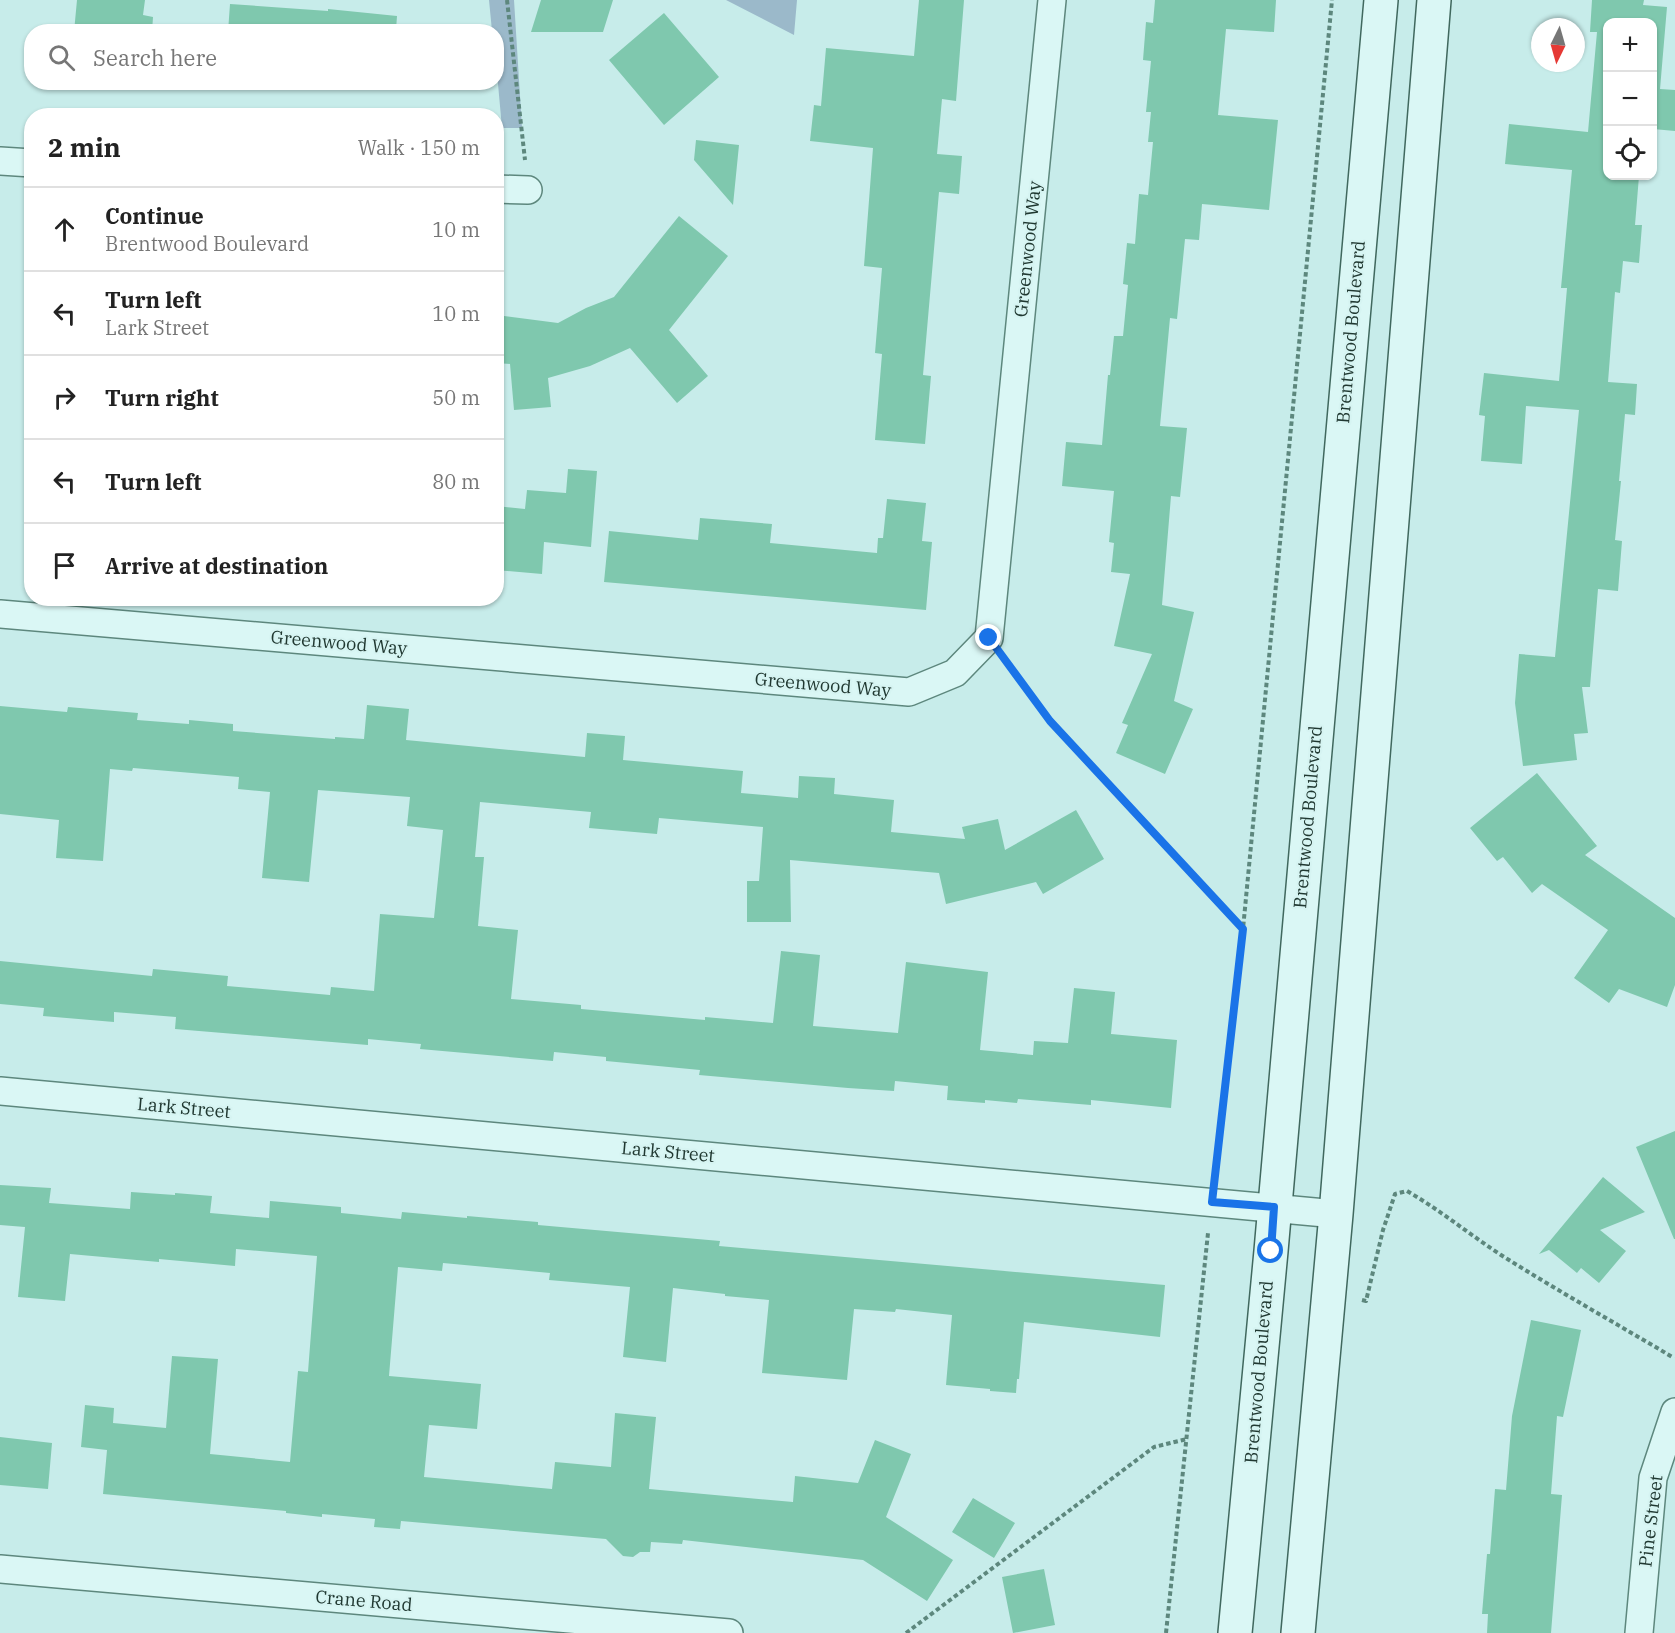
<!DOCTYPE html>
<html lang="en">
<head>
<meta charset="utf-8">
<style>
	:root { --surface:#fff; --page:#f6f6f6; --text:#222; --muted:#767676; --line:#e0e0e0 }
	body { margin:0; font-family:"IBM Plex Serif",serif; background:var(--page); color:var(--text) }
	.controls { position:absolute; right:18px; top:18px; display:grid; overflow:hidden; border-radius:12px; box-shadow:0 2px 4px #0004 }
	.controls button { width:54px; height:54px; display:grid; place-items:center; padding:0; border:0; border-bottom:2px solid var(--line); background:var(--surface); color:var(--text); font:30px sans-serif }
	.compass { position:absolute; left:1531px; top:18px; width:54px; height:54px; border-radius:50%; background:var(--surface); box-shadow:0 2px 4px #0004; rotate:185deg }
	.stop { position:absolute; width:18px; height:18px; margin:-14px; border:4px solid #1a73e8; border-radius:50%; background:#fff }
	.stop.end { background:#1a73e8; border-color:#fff; box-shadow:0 2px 6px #0008 }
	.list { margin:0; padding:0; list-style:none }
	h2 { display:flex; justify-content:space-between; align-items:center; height:78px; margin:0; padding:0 24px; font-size:26px }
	h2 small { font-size:20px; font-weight:400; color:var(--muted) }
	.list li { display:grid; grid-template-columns:39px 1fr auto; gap:18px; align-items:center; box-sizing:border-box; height:84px; padding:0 24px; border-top:2px solid var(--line) }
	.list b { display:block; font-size:22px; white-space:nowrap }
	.list p { margin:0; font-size:20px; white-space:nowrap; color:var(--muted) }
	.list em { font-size:20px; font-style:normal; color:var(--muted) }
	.icon { flex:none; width:33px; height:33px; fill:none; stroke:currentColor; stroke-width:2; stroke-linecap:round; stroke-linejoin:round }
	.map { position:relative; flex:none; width:1675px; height:1633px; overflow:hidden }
	.search { position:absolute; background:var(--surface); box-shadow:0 2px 4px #0004; left:24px; top:24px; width:480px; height:66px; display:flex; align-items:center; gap:15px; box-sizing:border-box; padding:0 21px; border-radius:24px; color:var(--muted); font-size:22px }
	.panel { position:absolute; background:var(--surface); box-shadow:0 2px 4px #0004; left:24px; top:108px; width:480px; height:498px; border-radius:24px }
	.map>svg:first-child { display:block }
</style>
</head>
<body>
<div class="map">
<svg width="1675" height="1633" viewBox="0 0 1675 1633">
	<rect width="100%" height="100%" fill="#c7ecea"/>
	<path fill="#9bb9ca" d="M489,0H514L522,128H502L497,73L496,32L492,31Z
		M726,0H797L794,35Z"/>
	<path fill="#7fc8ae" d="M77,0H145L143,15L153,17L152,32H74Z
		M541,0H613L603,32H531Z
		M919,0H964L956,101L942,99L937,154L962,156L959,194L939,192L923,375L931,376L925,444L875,440L882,354L875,353L882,268L864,266L873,148L810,141L814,105L821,106L826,48L914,56Z
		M1155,0H1276L1274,32L1226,29L1218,115L1278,120L1269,210L1202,204L1199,240L1185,239L1177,319L1170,318L1160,426L1187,428L1180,497L1171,496L1162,605L1194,612L1174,701L1193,709L1165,774L1116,753L1128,725L1122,723L1152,654L1114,646L1130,574L1111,572L1114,543L1109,542L1114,491L1062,486L1066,442L1102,445L1108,375H1110L1114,336H1123L1128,285L1123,284L1127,243L1135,244L1139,194L1148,195L1153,142H1148L1151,112H1146L1151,61L1143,60L1146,22L1153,23Z
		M1592,0H1644L1643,5L1667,7L1660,89L1675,90V131L1653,129V22H1608V176H1639L1635,225H1642L1639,263L1623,261L1620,293L1615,292L1608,382L1637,384L1635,415L1625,414L1619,481H1621L1615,540L1622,541L1618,591L1598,589L1590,687H1582L1588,733L1574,734L1577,760L1523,766L1515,703L1519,654L1555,657L1579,410L1526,406L1522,464L1481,461L1485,416L1479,415L1484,373L1559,381L1567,288H1561L1572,170L1505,164L1509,124L1588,132L1597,32H1590Z
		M230,4L328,11V9L397,16L396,30L452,32H228Z
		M664,13L719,77L664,125L609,60Z
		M368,82H451V86H406Z
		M696,140L739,145L733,205L694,160Z
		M679,216L728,256L669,330L708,376L677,403L630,348L590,366L548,378L551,407L514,410L510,364L496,363V315L558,323L586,308L614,297Z
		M568,469L597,471L591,547L544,542L542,574L496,570V506L525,509L527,490L566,493Z
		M887,499L926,503L922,541L932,542L926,610L604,582L609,531L698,540L700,518L772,524L770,543L877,553L878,538H883Z
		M367,705L409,709L406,740L585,757L587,733L625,736L623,760L743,771L741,793L798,798L799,776L835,778L834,794L894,800L891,832L965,839L962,827L998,819L1005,850L1076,810L1104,859L1043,894L1036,882L946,904L939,873L790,860L791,922H747V881H759L763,827L659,818L657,834L589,828L591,812L480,802L475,857H484L478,926L518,930L511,999L581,1005V1009L705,1020V1017L773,1023L781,951L820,955L813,1026L898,1033L906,962L988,972L980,1050L1033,1055L1034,1041L1068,1043L1074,988L1115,992L1111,1034L1177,1040L1171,1108L1091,1100V1105L1018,1099L1017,1103L985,1100V1103L947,1100L948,1086L895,1081L894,1091L848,1088L699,1075L700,1070L606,1061V1057L554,1052L553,1061L420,1049L421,1044L368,1039V1045L175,1029L176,1017L114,1012V1022L43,1016L44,1008L0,1004V961L152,976L153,969L228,976L227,986L330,995L331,987L374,991L380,914L434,918L443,830L407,826L410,797L318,790L309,882L262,878L270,792L238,789L239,777L133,768L132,771L110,769L103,861L56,858L59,820L0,814V706L67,712L68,707L138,713L137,720L189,724V720L233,724V731L335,739V737L364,739Z
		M1537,773L1597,846L1585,855L1675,918V985L1667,1007L1619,989L1609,1003L1574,978L1608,930L1542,884L1532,893L1503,857L1497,861L1470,828Z
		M1675,1131V1239H1674L1636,1147Z
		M1603,1177L1645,1212L1600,1230L1626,1251L1599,1283L1581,1268L1577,1273L1549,1250L1539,1254Z
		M0,1185L51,1188L49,1203L130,1209L131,1192L175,1195V1193L212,1196L210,1213L269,1218L270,1201L341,1207V1213L401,1219L402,1212L467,1218V1216L538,1222V1225L720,1241L719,1246L1165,1285L1160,1337L1024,1322L1019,1379H1017L1016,1393L990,1391V1389L946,1385L952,1315L896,1309L895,1312L854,1309L847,1380L762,1373L769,1300L725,1296V1294L673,1288L666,1362L623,1357L630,1287L549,1280L550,1273L443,1263L442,1271L398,1267L389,1376L481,1384L477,1429L429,1425L424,1477L552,1489L555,1462L611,1467L615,1413L656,1417L649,1489L793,1502L795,1476L858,1483L875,1440L911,1454L886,1517L953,1560L927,1601L863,1560L683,1540L682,1544L651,1542L650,1552H640L633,1557L623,1556L606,1539L401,1521L400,1529L374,1527L375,1519L322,1514V1517L286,1513V1511L103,1494L107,1450L81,1447L85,1405L114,1408L113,1423L166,1428L172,1356L218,1359L210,1454L290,1462L298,1371L308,1372L317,1256L236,1249L235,1266L159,1259V1262L70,1254L65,1301L18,1297L25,1227L0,1225Z
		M1531,1320L1581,1330L1563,1417L1557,1416L1551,1494L1562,1495L1551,1633H1487L1488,1614H1482L1487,1554H1490L1495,1489L1506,1490L1512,1416Z
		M0,1437L52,1443L48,1489L0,1485Z
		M973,1498L1015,1523L994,1558L952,1532Z
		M1044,1569L1055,1625L1013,1633L1002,1577Z"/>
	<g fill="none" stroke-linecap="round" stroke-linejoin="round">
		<defs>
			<path id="street" d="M0,161L32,163
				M496,189L528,190
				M0,614L909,692L955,673L989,638L1052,0
				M0,1091L1336,1214
				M0,1569L729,1633
				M1639,1633L1653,1478L1675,1412"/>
			<path id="secondary" d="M1235,1633L1271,1251L1381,0
				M1298,1633L1336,1214L1434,0"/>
		</defs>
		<use href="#street" stroke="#5d877d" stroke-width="30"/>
		<use href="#secondary" stroke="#40685e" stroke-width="36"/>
		<path stroke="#5d877d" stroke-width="4" stroke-dasharray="4.5 3" stroke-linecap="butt" d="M507,0L525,160
			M1007,663L1050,721L1242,929
			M1215,1172L1243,929L1332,0
			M1362,1300L1366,1301L1383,1230L1395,1194L1407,1191C1440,1210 1469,1234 1501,1255C1558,1291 1617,1324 1674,1358
			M906,1633L1154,1447L1187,1439
			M1166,1633L1208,1233"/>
		<use href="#street" stroke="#daf7f5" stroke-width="27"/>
		<use href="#secondary" stroke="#daf7f5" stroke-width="33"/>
	</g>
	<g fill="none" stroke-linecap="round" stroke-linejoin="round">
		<path stroke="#1a73e8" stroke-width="8" d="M989,638L1050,721L1243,929L1212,1202L1274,1207L1271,1251"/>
	</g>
	<g text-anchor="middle" stroke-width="4.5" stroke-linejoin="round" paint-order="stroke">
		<g font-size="18" fill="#203831" stroke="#d6f4f2">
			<text transform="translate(1028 249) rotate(-84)" y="6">Greenwood Way</text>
			<text transform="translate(1351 332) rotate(-85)" y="6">Brentwood Boulevard</text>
			<text transform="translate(339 643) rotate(5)" y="6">Greenwood Way</text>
			<text transform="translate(823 685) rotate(5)" y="6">Greenwood Way</text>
			<text transform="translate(1308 817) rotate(-85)" y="6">Brentwood Boulevard</text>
			<text transform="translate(184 1108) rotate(5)" y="6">Lark Street</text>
			<text transform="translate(668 1152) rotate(5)" y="6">Lark Street</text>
			<text transform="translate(1259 1372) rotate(-85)" y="6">Brentwood Boulevard</text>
			<text transform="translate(1651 1521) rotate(-83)" y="6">Pine Street</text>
			<text transform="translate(364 1601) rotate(5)" y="6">Crane Road</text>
		</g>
	</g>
</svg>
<div class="controls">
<button>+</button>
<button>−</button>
<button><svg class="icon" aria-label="locate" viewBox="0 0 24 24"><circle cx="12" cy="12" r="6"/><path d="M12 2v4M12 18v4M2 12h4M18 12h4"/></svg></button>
</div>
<svg class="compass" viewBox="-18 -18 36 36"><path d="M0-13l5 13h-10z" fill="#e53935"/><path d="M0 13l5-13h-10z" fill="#767676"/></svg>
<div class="stop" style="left:1271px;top:1251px"></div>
<div class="stop end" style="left:989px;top:638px"></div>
<div class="search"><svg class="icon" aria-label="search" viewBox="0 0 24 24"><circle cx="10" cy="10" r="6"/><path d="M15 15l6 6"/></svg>Search here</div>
<section class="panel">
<h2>2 min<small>Walk · 150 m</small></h2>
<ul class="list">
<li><svg class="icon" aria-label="ahead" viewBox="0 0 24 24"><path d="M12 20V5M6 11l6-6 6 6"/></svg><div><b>Continue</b><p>Brentwood Boulevard</p></div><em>10 m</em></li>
<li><svg class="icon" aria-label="left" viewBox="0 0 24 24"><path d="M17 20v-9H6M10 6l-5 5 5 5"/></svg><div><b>Turn left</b><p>Lark Street</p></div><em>10 m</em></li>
<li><svg class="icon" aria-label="right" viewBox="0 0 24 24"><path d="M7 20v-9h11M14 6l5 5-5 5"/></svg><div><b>Turn right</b></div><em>50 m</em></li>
<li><svg class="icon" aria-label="left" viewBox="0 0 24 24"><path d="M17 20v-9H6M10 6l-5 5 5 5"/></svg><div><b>Turn left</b></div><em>80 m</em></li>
<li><svg class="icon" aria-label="arrive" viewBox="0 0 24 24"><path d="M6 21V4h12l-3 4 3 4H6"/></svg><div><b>Arrive at destination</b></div></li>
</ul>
</section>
</div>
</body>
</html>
